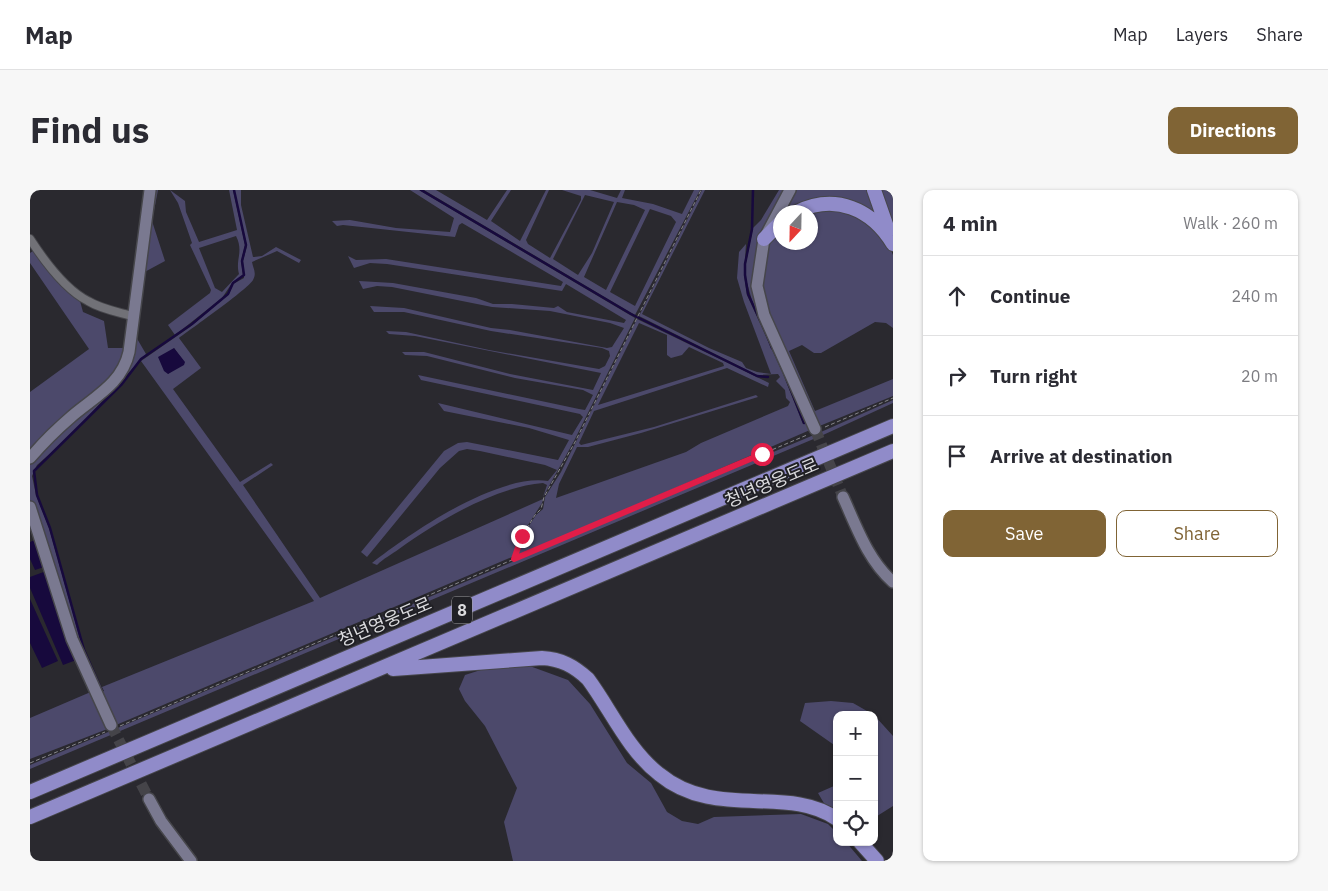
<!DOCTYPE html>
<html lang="en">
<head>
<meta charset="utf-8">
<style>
	:root { --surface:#fff; --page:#f7f7f7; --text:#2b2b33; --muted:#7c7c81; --line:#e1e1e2; --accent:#806435 }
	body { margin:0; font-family:"IBM Plex Sans","Noto Sans KR",sans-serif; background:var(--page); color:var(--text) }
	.controls { position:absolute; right:15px; bottom:15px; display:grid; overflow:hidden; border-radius:10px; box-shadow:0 1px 4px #0004 }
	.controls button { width:45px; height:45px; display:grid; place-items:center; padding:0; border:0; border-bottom:1px solid var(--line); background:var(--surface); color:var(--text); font:25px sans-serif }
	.compass { position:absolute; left:743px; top:15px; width:45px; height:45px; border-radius:50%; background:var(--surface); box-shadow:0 1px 4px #0004; rotate:202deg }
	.stop { position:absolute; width:15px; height:15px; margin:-11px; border:4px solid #e11d48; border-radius:50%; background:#fff }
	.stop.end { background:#e11d48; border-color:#fff; box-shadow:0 1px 5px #0008 }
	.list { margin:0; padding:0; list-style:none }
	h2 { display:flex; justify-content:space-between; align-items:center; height:65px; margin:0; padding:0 20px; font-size:21px }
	h2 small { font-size:16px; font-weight:400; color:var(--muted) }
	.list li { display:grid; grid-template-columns:32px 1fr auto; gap:15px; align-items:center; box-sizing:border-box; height:80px; padding:0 20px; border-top:1px solid var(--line) }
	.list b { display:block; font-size:19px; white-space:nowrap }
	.list em { font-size:16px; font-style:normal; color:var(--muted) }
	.actions { display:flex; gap:10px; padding:15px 20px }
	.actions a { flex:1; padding:11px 0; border:1px solid var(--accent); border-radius:10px; text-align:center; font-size:18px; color:var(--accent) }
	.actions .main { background:var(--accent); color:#fff }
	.icon { flex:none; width:28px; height:28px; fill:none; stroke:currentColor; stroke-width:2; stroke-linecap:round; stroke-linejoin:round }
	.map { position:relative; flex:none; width:863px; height:671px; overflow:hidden; border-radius:10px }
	header { display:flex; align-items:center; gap:30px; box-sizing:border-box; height:70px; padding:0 25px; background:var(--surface); border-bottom:1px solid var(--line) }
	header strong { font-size:24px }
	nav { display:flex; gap:28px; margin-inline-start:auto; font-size:18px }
	.intro { display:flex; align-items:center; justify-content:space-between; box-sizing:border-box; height:120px; padding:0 30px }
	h1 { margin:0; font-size:35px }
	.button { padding:12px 22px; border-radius:10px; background:var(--accent); color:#fff; font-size:18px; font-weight:700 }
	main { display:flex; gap:30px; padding:0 30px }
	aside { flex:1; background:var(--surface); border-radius:10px; box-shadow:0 1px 4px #0004 }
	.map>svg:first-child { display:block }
</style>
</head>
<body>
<header>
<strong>Map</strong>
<nav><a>Map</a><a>Layers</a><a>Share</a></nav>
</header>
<div class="intro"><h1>Find us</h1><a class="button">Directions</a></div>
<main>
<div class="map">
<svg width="863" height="671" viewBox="0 0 863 671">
	<rect width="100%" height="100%" fill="#2a292f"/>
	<path fill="#4c496b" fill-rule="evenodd" d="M122,0H128L122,31L135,71L109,85Z
		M140,0L155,11L156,22L169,52L207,40L199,0H203L215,55L211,71L213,85L202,93L192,108L145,145L138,135L180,103L181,100L160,55L162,53L148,13ZM206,46C214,62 205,69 209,84L192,102L185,98L169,58Z
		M204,0H211V15L223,67L232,66L246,57L271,70L269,73L247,61L222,72C223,78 227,83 223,90C218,99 161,139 149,148L171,178L143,199L210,292L241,273L243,275L213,295L290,408L513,309L512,313L491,346L482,367L86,535L47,457L0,312V271L89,188L102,140L116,164L36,250L7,275L2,286L6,305L19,338L53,460L72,501H74L72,497L284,411L111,171L160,137L199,104L203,94L214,88L213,71L217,56ZM144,158L154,172L138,184Z
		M380,0H389L605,128L544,251L513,307L517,295L513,293C465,297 408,331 369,359C362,364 353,369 347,375L342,373C380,343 468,283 518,291L527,280L515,275L450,261L437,259L429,261L410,278L337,367L331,362L414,261L428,253L437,252L528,270L539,250L499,238L414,221L408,213L542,245L553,227L550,224L391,190L388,185L549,219L555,220L563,205L553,200L485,188L397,166L375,165L372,162H394L480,184L563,200L571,183L385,146L359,144L356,141L376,142L459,160L569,179L575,176L580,166L579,161L572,158L461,141L374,122H344L340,116L374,118L461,138L480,140L577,158L582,157L594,138L580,133L520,121L462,117L362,97L347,96L333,99L329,91L363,93L446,108L463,114H482L524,118L528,116L537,122L594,133L596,130L536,94L532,101L357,74L340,73L324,78L318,66L326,70L356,69L531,96L533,92L432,33L429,35L425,47L313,35L307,36L302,31L320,30L366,38L420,42L424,28Z
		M394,0H406L457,30L477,0H481L461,31L490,51L516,0H519L496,50L498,54L520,68L551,10V6L532,0H560L587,8L591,0H595L592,8L623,14L652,24L664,0H670L605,125ZM555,5L584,12L562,63L548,85L523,69ZM587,12L604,15L615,20L576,100L554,87ZM620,19L641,26L646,32L605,116L580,102Z
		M672,0H675L612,124L679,158L712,172L716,178L727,182L741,184L714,112L707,88L709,62L716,54L714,85L717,105L753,184L773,234H775L755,181L723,114L716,89V73L723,38L731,30L749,0H757L728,56L723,90L780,240L485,367L493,345L506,325L513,319L515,307L531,282L607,129L739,193L738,197L697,178L564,221L549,253L551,255L624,237L726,205L728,207L611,243L558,257H547L529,294L526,308L656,262L671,253L758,216L760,212L756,208L755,200L746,191L750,187L748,184L727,185L609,126ZM609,133L637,145V165L641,168L652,165L659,157L693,173L694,176L568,215Z
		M764,0H839L849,27L773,15L760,22H751Z
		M846,0H863V43Z
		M782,19L822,21L856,48L863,65V138L856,133L845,132L791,163H784L772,155L759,161L785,221L863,189V206L787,237L731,108L730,100L738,54L750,37L751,52H781Z
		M3,61L32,95L50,111L53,122L74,131L78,158H96C92,188 24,241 0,263V202L59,159L0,73V63Z
		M863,210V213L793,245L0,579V575L791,242Z
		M497,475L538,490L560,514L597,573L621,593L637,622L652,631L668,634L684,627L771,624L798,634L807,643V652H816L832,671H483L474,632L487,598L455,536L435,511L429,499L435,485L460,477Z
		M63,501L80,538L0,569V528Z
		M801,511L823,513L844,525H807V557L770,531L775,513Z
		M844,525L863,546V616L844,628Z
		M804,596H807V622L795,615L788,603Z"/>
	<path fill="#17093d" d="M144,158L155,172L154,175L138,184L134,181L128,167Z
		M7,349L17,376L5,380L0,369V352Z
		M19,380L49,469L33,475L0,398V387Z
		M0,409L28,471L12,478L0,453Z"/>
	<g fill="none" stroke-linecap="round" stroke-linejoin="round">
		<path stroke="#17093d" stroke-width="2.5" d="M391,0L601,124L727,186L738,187
			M723,0L722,39L715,74V85L718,104L730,130
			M735,140L742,158
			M757,190L774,233
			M72,501L54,460L20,338L7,305L4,281L92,194L111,169L162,134L198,104L203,93L214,85L212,71L216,55L204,0"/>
		<path stroke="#454449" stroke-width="11" stroke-dasharray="11 5.5" stroke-linecap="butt" d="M785,239L813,307
			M81,535L119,609"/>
		<defs>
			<path id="street" d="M0,49C13,69 36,100 58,111C71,119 88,122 102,126"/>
			<path id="secondary" d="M760,0L734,49L727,96L734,125L785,239
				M0,268C12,254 27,239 41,227C64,207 92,194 99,162L120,0
				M813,307C827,338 838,370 863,392
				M0,317L42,449L81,535
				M119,609L131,631L161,671"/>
			<path id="highway" d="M844,0L858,40
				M767,22C805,3 842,19 863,54
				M734,49L751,32
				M363,479L512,468C531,469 544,476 558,489C581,520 598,560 629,584C686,631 757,594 807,629
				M0,602L863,236
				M0,627L863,261
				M830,652L847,671"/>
		</defs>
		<use href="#street" stroke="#46464b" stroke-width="10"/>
		<use href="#secondary" stroke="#46464b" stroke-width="14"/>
		<use href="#highway" stroke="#46464b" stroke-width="16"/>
		<path stroke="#87878b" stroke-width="1" stroke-dasharray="4 2.5" stroke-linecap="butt" d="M795,237L863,208
			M483,368L492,346L505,325L511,319L514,307L545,252L671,0
			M90,536L777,245
			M0,573L75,542"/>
		<use href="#street" stroke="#717177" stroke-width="8"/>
		<use href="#secondary" stroke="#7a7990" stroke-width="11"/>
		<use href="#highway" stroke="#908bc9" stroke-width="14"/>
	</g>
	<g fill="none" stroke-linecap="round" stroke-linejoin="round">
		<path stroke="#e11d48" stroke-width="6" d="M492,346L484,369L732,264"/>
	</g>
	<g text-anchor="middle" stroke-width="4" stroke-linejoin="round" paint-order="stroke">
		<rect fill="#202025" stroke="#a3a3a6" stroke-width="1" x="422" y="406.5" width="20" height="27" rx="4"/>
		<g font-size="16" font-weight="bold" fill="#dbdbde">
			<text x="432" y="426">8</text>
		</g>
		<g font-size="18" fill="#dbdbde" stroke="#202025">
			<text transform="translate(742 293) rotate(-23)" y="6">청년영웅도로</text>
			<text transform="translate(355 432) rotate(-23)" y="6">청년영웅도로</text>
		</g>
	</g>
</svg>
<div class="controls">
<button>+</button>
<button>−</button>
<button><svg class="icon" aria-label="locate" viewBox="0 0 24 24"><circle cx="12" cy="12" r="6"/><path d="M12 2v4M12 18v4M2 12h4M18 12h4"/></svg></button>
</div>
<svg class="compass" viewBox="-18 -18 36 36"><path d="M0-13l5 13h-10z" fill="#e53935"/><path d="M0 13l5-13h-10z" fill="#7c7c81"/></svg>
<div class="stop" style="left:732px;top:264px"></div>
<div class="stop end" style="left:492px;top:346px"></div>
</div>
<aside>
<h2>4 min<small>Walk · 260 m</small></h2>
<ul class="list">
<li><svg class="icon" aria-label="ahead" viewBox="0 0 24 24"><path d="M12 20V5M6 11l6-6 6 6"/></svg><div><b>Continue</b></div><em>240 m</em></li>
<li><svg class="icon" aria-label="right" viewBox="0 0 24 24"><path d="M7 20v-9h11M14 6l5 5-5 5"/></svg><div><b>Turn right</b></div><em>20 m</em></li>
<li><svg class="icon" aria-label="arrive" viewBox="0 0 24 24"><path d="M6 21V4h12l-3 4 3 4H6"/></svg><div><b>Arrive at destination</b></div></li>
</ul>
<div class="actions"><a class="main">Save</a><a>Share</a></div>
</aside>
</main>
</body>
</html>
